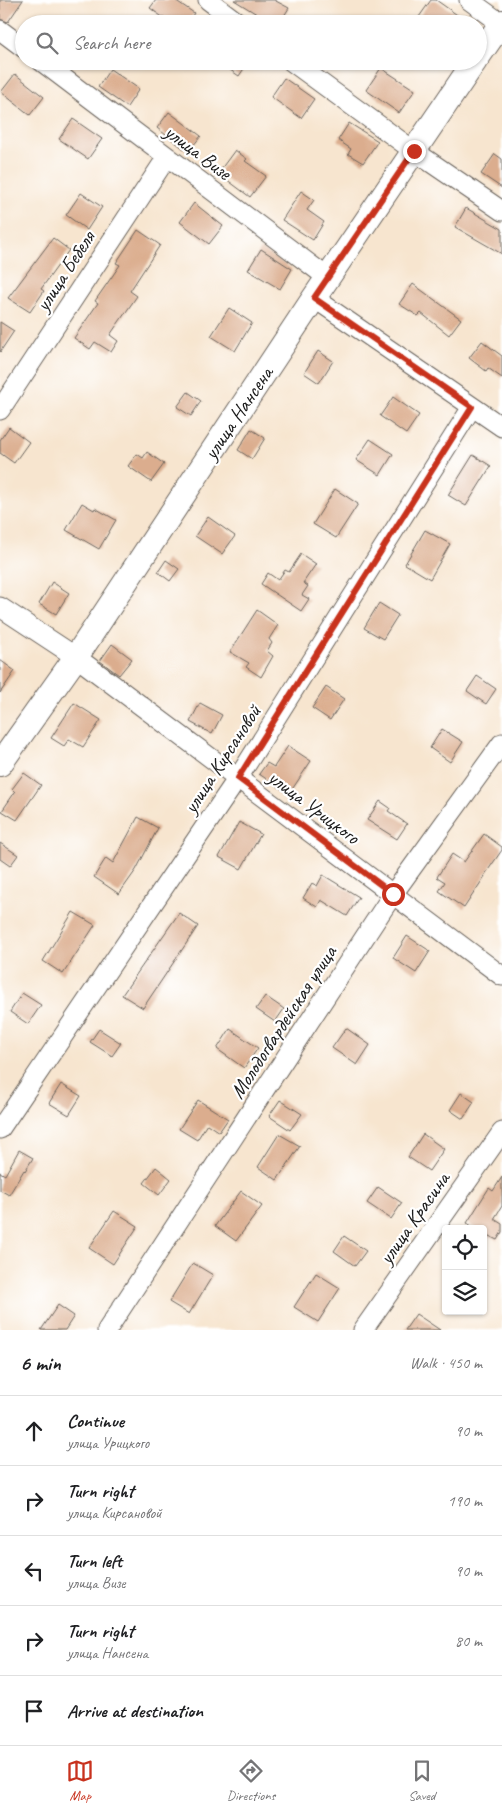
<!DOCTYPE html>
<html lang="en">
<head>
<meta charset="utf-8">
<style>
	:root { --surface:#fff; --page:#f2f2f2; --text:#202124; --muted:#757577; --line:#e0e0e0; --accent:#c8321e }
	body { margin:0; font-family:Caveat,sans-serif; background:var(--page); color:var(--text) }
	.controls { position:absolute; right:15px; bottom:15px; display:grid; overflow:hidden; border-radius:5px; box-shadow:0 1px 4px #0004 }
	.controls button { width:45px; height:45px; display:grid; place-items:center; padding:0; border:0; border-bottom:1px solid var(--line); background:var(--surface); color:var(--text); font:25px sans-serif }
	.stop { position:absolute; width:15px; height:15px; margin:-11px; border:4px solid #c8321e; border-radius:50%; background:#fff }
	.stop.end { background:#c8321e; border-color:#fff; box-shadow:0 1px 5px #0008 }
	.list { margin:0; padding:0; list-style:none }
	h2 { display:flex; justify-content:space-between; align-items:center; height:65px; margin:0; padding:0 20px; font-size:21px }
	h2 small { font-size:16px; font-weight:400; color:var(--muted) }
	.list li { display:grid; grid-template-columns:32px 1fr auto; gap:15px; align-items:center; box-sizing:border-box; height:70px; padding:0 20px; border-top:1px solid var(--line) }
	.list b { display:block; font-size:19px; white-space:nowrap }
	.list p { margin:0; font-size:16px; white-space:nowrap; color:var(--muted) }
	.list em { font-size:16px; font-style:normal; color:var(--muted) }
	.icon { flex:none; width:28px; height:28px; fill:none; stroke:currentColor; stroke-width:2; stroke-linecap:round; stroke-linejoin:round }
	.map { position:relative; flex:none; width:502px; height:1330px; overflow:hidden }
	.search { position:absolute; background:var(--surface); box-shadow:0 1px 4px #0004; left:15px; right:15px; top:15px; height:55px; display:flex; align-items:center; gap:12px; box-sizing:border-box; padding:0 18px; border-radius:28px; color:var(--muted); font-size:19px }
	.sheet { height:415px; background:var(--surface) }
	nav { display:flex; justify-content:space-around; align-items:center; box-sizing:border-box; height:70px; border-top:1px solid var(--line); background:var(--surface); font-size:14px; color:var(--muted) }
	nav a { display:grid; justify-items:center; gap:2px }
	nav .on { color:var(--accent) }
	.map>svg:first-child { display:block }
</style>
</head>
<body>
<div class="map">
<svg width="502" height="1330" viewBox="0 0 502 1330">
	<rect width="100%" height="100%" fill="#fff"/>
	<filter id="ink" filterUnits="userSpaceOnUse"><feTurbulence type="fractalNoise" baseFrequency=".02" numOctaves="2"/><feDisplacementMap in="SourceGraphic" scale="10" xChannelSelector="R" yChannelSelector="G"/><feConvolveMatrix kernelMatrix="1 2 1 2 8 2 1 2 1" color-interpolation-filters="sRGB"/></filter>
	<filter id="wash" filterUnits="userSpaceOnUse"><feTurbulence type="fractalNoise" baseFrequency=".0096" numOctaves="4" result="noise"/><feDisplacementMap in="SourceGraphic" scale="20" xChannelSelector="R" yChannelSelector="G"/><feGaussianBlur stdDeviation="1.12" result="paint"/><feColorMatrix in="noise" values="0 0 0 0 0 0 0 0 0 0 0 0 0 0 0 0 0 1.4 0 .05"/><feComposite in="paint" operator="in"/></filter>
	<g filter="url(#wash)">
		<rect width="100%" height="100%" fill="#f7e5cf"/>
		<g id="blocks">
			<path fill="#dbad8e" d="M0,0H23L8,22L0,19Z
				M156,0H175L194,13L187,24H172L150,8Z
				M234,0H274L289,8L279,24H273Z
				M431,0H436L470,24H414Z
				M217,61H249L239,76Z
				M381,68L415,90L399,113L366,90Z
				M110,69L139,89L127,107L98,87Z
				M15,74L44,97L30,115L1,92Z
				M284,78L314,99L301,118L271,97Z
				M169,112L201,136L188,152L157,128Z
				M73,119L102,139L88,159L59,139Z
				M349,123L378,141L363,163L348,154L351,149L338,140Z
				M235,150L247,159L245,161L266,176L250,197L218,173Z
				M495,154L502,159V188L481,174Z
				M301,191L314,200L307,210L324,222L313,240L282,220Z
				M81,193L102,207L87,230L66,215Z
				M194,203L223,226L209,244L180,222Z
				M466,208L502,229V254L455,227Z
				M138,230L160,245L130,291L137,296L110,335L118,341L111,352L95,342L90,349L74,338L98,303L95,301L120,265L116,263Z
				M53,238L69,250L41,289L44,291L30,312L8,298Z
				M261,249L292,269L280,289L248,270Z
				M413,284L461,319L449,335L421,313L418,316L399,304Z
				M229,308L252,323L235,351L211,336Z
				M0,322L14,331L0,352Z
				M482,341L502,356V378L488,368L486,371L469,358Z
				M318,351L333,361L319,383L304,373Z
				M188,392L201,401L191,416L177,407Z
				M393,397L419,415L406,434L380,416Z
				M9,427L29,442L14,463L0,453V440Z
				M251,429L265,438L252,459L238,450Z
				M370,439L393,454L380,475L356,460Z
				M147,452L164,464L151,482L128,466L137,454L143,458Z
				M473,455L491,466L466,506L448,495Z
				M335,489L358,504L336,538L313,524Z
				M82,503L94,510L95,508L116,520L99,549L66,530Z
				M208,517L235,536L222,554L195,536Z
				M425,530L450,544L430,579L405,564Z
				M301,554L316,564L303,583L308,586L302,595L309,599L301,611L261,584L268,573L278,580L285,570L289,572Z
				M166,560L179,569L170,581L158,572Z
				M52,582L69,593L56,614L39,604Z
				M379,603L398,615L383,639L364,628Z
				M257,610L278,625L269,639L272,643L267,651L273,656L261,677L246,667L249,663L230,652Z
				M112,644L132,659L119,675L100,661Z
				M0,660L15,671L0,693Z
				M477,676L496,689L486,704L467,691Z
				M326,687L344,699L330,720L312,708Z
				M74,703L101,720L83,747L69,739L64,746L51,738Z
				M200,703L222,715L212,734L190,722Z
				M442,729L463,742L450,762L430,748Z
				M288,746L311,761L289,794L259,774L267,763L274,767Z
				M24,773L41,785L17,820L2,811L15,792L12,789Z
				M380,801L390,808L388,811L407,824L397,839L367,820Z
				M138,817L158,828L136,870L119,894L94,877L106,858L113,863Z
				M239,822L261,834L241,869L219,857Z
				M484,834L502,847V850L484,876H485L464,908L439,891L445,882L437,877L452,854L464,862Z
				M0,843L18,855L10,866L0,859Z
				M323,875L359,897L347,916L321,900L317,907L303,898L312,883L317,886Z
				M73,912L95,925L63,974L43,961Z
				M179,913L198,926L143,1008L122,995Z
				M407,936L430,951L416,973L393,958Z
				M22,993L41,1005L28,1024L10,1012Z
				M265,996L284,1009L275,1022L256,1009Z
				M346,1028L370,1045L357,1065L332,1048Z
				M99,1029L121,1043L112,1056L90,1042Z
				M230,1029L258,1048L244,1068L217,1049Z
				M61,1084L81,1096L69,1115L49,1103Z
				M461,1093L474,1102L463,1119L450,1110Z
				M198,1100L228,1119L219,1132L207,1124L197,1140L179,1129Z
				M280,1100L302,1114L290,1130L269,1116Z
				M279,1134L300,1146L277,1180L258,1167Z
				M423,1134L444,1149L429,1171L408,1157Z
				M19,1150L33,1158L25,1171L24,1170L9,1195L0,1190V1172L5,1175Z
				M156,1167L171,1179L159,1195L144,1183Z
				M502,1177V1206L494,1219L502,1224V1232L497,1240L483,1233V1229H477L467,1223L489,1188L493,1191Z
				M378,1187L402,1203L391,1219L367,1203Z
				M241,1191L262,1206L236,1241L215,1226Z
				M114,1211L138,1226L113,1264L89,1248Z
				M344,1236L366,1251L355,1266L334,1251Z
				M193,1263L213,1275L189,1314L169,1302Z
				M316,1273L340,1288L318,1322L294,1307Z
				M58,1305L74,1316L65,1330H41Z
				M416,1314L440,1330H405Z"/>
		</g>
	</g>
	<g filter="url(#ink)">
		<use href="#blocks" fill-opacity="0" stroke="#69625b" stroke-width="1"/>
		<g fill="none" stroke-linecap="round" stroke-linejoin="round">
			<defs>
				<path id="minor" d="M208,0L240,24
					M469,0L502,24
					M0,30L24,48
					M41,61L328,278
					M291,61L414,151L502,211
					M314,298L502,427
					M0,410L167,157
					M0,607L76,657L502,976
					M0,1129L238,778L472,407
					M107,1330L393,894L502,743
					M363,1330L502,1132"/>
				<path id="major" d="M478,57L502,22
					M0,764L76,657L314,298L475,61"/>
			</defs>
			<use href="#minor" stroke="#69625b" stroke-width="21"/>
			<use href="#major" stroke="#69625b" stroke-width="26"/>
			<use href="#minor" stroke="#fff" stroke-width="19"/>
			<use href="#major" stroke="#fff" stroke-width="24"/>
		</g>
	</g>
	<g fill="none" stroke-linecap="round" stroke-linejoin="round" filter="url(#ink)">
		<path stroke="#c8321e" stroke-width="6" d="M393,894L238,778L472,407L314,298L414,151"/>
	</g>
	<g text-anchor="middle" stroke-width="4.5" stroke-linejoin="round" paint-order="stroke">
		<g font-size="21" fill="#1c1c1c" stroke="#fff">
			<text transform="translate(198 152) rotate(37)" y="7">улица Визе</text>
			<text transform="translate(65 271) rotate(-57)" y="7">улица Бебеля</text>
			<text transform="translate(238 413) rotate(-56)" y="7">улица Нансена</text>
			<text transform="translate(222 759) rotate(-57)" y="7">улица Кирсановой</text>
			<text transform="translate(314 807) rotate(37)" y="7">улица Урицкого</text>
			<text transform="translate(283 1022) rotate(-57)" y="7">Молодогвардейская улица</text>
			<text transform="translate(414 1218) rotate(-55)" y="7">улица Красина</text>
		</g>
	</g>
</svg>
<div class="controls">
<button><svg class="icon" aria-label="locate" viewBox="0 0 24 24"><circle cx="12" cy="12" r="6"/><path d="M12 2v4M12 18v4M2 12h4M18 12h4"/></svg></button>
<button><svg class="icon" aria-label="layers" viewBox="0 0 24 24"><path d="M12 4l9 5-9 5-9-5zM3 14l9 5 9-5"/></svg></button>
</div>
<div class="stop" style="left:393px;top:894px"></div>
<div class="stop end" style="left:414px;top:151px"></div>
<div class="search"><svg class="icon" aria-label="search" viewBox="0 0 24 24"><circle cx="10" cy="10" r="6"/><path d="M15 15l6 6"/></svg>Search here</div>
</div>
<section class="sheet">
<h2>6 min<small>Walk · 450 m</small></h2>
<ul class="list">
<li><svg class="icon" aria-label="ahead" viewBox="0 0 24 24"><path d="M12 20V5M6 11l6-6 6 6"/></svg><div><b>Continue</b><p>улица Урицкого</p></div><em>90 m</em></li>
<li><svg class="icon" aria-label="right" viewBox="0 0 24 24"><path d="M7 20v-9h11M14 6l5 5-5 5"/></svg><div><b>Turn right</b><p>улица Кирсановой</p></div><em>190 m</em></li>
<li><svg class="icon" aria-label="left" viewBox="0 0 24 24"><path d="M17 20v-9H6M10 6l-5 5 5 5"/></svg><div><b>Turn left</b><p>улица Визе</p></div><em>90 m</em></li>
<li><svg class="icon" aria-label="right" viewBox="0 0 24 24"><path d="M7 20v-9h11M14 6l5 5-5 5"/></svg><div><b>Turn right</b><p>улица Нансена</p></div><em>80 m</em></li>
<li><svg class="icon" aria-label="arrive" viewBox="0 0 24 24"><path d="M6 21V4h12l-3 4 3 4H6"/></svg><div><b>Arrive at destination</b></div></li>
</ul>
</section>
<nav>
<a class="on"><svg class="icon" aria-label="map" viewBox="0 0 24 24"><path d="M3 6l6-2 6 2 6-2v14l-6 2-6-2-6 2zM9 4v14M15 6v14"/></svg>Map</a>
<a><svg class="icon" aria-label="directions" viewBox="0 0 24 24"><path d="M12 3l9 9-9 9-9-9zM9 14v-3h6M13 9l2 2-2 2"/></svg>Directions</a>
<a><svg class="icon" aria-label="saved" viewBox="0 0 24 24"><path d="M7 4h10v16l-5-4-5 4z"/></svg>Saved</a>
</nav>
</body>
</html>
